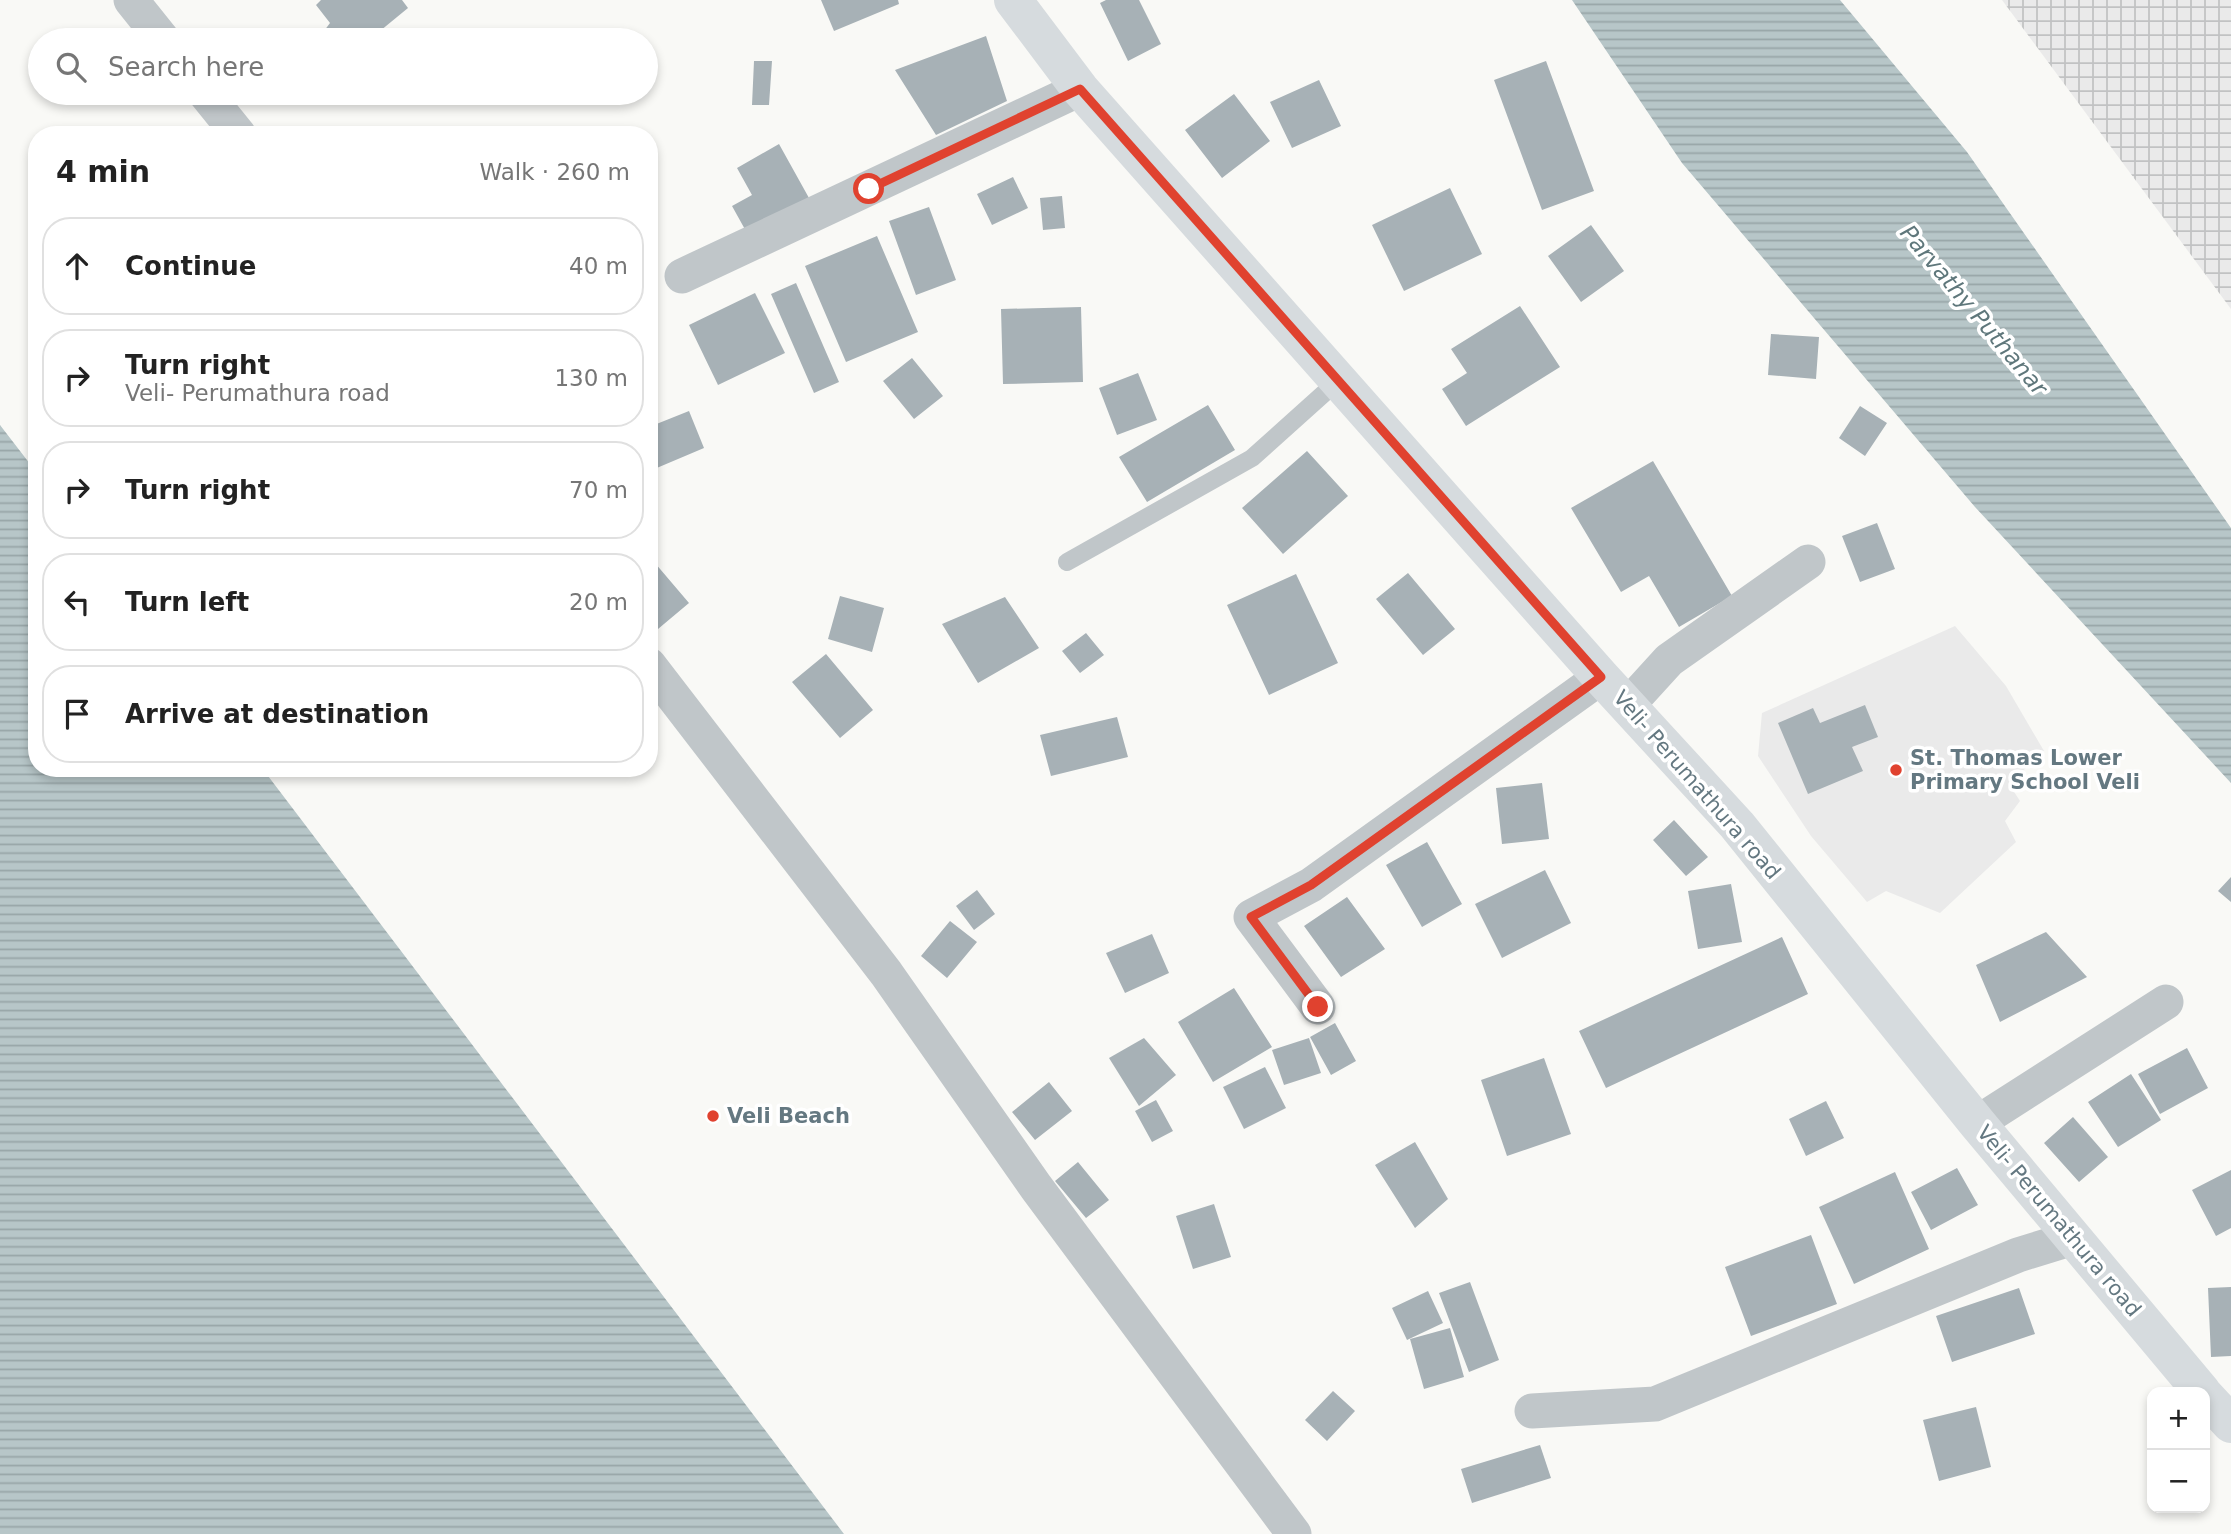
<!DOCTYPE html>
<html lang="en">
<head>
<meta charset="utf-8">
<style>
	:root { --surface:#fff; --page:#f6f6f6; --text:#222; --muted:#767676; --line:#e0e0e0 }
	body { margin:0; font-family:"DejaVu Sans",sans-serif; background:var(--page); color:var(--text) }
	.controls { position:absolute; right:21px; bottom:21px; display:grid; overflow:hidden; border-radius:14px; box-shadow:0 4px 10px #0003 }
	.controls button { width:63px; height:63px; display:grid; place-items:center; padding:0; border:0; border-bottom:2px solid var(--line); background:var(--surface); color:var(--text); font:35px sans-serif }
	.stop { position:absolute; width:21px; height:21px; margin:-16px; border:5px solid #e0422f; border-radius:50%; background:#fff }
	.stop.end { background:#e0422f; border-color:#fff; box-shadow:0 2px 7px #0008 }
	.list { margin:0; padding:0; list-style:none }
	h2 { display:flex; justify-content:space-between; align-items:center; height:91px; margin:0; padding:0 28px; font-size:30px }
	h2 small { font-size:23px; font-weight:400; color:var(--muted) }
	.list li { display:grid; grid-template-columns:46px 1fr auto; gap:21px; align-items:center; box-sizing:border-box; height:98px; margin:0 14px 14px; padding:0 14px; border:2px solid var(--line); border-radius:28px }
	.list b { display:block; font-size:26px; white-space:nowrap }
	.list p { margin:0; font-size:23px; white-space:nowrap; color:var(--muted) }
	.list em { font-size:23px; font-style:normal; color:var(--muted) }
	.icon { flex:none; width:38px; height:38px; fill:none; stroke:currentColor; stroke-width:2; stroke-linecap:round; stroke-linejoin:round }
	.map { position:relative; flex:none; width:2231px; height:1534px; overflow:hidden }
	.search { position:absolute; background:var(--surface); box-shadow:0 4px 10px #0003; left:28px; top:28px; width:630px; height:77px; display:flex; align-items:center; gap:18px; box-sizing:border-box; padding:0 24px; border-radius:38px; color:var(--muted); font-size:26px }
	.panel { position:absolute; background:var(--surface); box-shadow:0 4px 10px #0003; left:28px; top:126px; width:630px; height:651px; border-radius:28px }
	.map>svg:first-child { display:block }
</style>
</head>
<body>
<div class="map">
<svg width="2231" height="1534" viewBox="0 0 2231 1534">
	<defs>
		<pattern id="industrial-grid" width="8" height="8" patternUnits="userSpaceOnUse" patternTransform="scale(1.75)"><rect width="8" height="8" fill="#eaeaea"/><path d="M0 4h8M4 0v8" fill="none" stroke="#c1c2c3"/></pattern>
		<pattern id="water-rules" width="6" height="5" patternUnits="userSpaceOnUse" patternTransform="scale(1.75)"><rect width="6" height="5" fill="#b7c6c8"/><path d="M0 2.5h6" fill="none" stroke="#98a6a8"/></pattern>
	</defs>
	<rect width="100%" height="100%" fill="#f9f9f6"/>
	<path fill="#eaeaea" d="M1955,626L2006,686L2044,751L2009,784L2020,801L2005,821L2016,842L1940,913L1886,891L1867,902L1811,836L1758,756L1762,713Z"/>
	<path fill="url(#industrial-grid)" d="M2002,0H2231V309Z"/>
	<path fill="url(#water-rules)" d="M1572,0H1840L1967,152L2231,528V783L1975,507L1682,163Z
		M0,425L37,473V768H262L844,1534H0Z"/>
	<path fill="#a7b1b6" d="M321,0H402L408,8L369,40H333L324,31L330,23L316,5Z
		M821,0H898L899,4L834,31Z
		M1106,0H1139L1161,44L1128,61L1100,3Z
		M986,36L1007,101L936,135L895,70Z
		M754,61H772L769,105H752Z
		M1546,61L1594,191L1542,210L1494,80Z
		M1319,80L1341,126L1292,148L1270,102Z
		M1234,94L1270,141L1222,178L1185,130Z
		M779,144L814,207L752,242L732,206L752,195L737,168Z
		M1013,177L1028,208L992,225L977,194Z
		M1450,188L1482,254L1404,291L1372,225Z
		M1062,196L1065,228L1043,230L1040,198Z
		M929,207L956,280L916,295L889,221Z
		M1591,225L1624,271L1581,302L1548,256Z
		M877,236L918,332L846,362L805,266Z
		M796,283L839,382L814,393L771,294Z
		M755,293L785,353L718,385L689,325Z
		M1520,306L1560,367L1466,426L1442,389L1467,373L1451,349Z
		M1081,307L1083,382L1003,384L1001,309Z
		M1771,334L1819,337L1816,379L1768,375Z
		M912,358L943,396L914,419L883,381Z
		M1138,373L1157,420L1117,435L1099,388Z
		M1208,405L1235,450L1147,502L1119,457Z
		M1860,406L1887,423L1865,456L1839,438Z
		M689,411L704,448L652,470L649,427Z
		M1307,451L1348,496L1283,554L1242,508Z
		M1653,461L1732,596L1679,627L1649,576L1621,592L1571,508Z
		M1877,523L1895,569L1860,582L1842,536Z
		M649,556L689,603L658,629L649,618Z
		M1408,573L1455,629L1423,655L1376,599Z
		M1296,574L1338,663L1269,695L1227,605Z
		M840,596L884,608L872,652L828,639Z
		M1005,597L1039,648L978,683L942,624Z
		M1086,633L1104,655L1080,673L1062,651Z
		M826,654L873,710L840,738L792,682Z
		M1865,705L1878,737L1852,747L1863,771L1808,794L1778,723L1813,708L1820,723Z
		M1117,717L1128,757L1051,776L1040,735Z
		M1542,783L1549,839L1502,844L1496,788Z
		M1674,820L1708,857L1686,876L1653,840Z
		M1427,842L1462,904L1422,927L1386,865Z
		M1545,870L1571,923L1502,958L1475,904Z
		M2231,877V902L2218,891Z
		M1731,884L1742,942L1698,949L1688,891Z
		M977,890L995,914L974,930L956,906Z
		M1347,897L1385,949L1341,977L1304,926Z
		M950,921L977,942L947,978L921,956Z
		M2046,932L2087,977L2000,1022L1976,965Z
		M1152,934L1169,973L1125,993L1106,953Z
		M1782,937L1808,994L1606,1088L1579,1031Z
		M1234,988L1272,1047L1213,1082L1178,1022Z
		M1335,1023L1356,1061L1331,1075L1310,1037Z
		M1144,1038L1176,1075L1139,1106L1109,1058Z
		M1309,1038L1321,1073L1284,1085L1272,1050Z
		M2187,1048L2208,1088L2160,1114L2138,1074Z
		M1544,1058L1571,1134L1507,1156L1481,1080Z
		M1265,1067L1286,1108L1244,1129L1223,1087Z
		M2131,1074L2161,1120L2118,1147L2088,1102Z
		M1049,1082L1072,1111L1035,1140L1012,1112Z
		M1156,1100L1173,1131L1152,1142L1135,1111Z
		M1826,1101L1844,1138L1806,1156L1789,1119Z
		M2073,1117L2108,1157L2079,1182L2044,1143Z
		M1415,1142L1448,1199L1415,1228L1375,1165Z
		M1078,1162L1109,1200L1086,1218L1055,1181Z
		M1957,1168L1978,1205L1931,1230L1911,1192Z
		M2231,1170V1228L2216,1236L2192,1190Z
		M1895,1172L1929,1249L1854,1284L1819,1207Z
		M1214,1204L1231,1257L1193,1269L1176,1216Z
		M1811,1235L1837,1304L1751,1336L1725,1267Z
		M1470,1282L1499,1360L1469,1372L1439,1293Z
		M2231,1287V1356L2211,1357L2208,1288Z
		M2019,1288L2035,1334L1952,1362L1936,1316Z
		M1428,1291L1443,1323L1407,1340L1392,1308Z
		M1450,1328L1464,1377L1424,1389L1410,1339Z
		M1333,1391L1355,1411L1327,1441L1305,1420Z
		M1976,1407L1991,1467L1939,1481L1923,1420Z
		M1540,1445L1551,1478L1472,1503L1461,1469Z"/>
	<g fill="none" stroke-linecap="round" stroke-linejoin="round">
		<path stroke="#c0c6c9" stroke-width="18" d="M1067,562L1252,458L1340,379"/>
		<path stroke="#c0c6c9" stroke-width="35" d="M131,0L163,40
			M205,93L239,135
			M682,276L1080,89
			M649,665L886,973L1036,1187L1294,1534
			M1628,705L1669,660L1808,562
			M1318,1007L1251,917L1311,885L1601,677
			M1977,1123L2166,1002
			M1532,1411L1655,1404L2018,1255L2073,1238"/>
		<path stroke="#d6dbde" stroke-width="38" d="M1013,0L1080,89L1601,677L1737,825L1977,1123L2202,1392
			M2205,1396L2231,1424"/>
	</g>
	<g fill="none" stroke-linecap="round" stroke-linejoin="round">
		<path stroke="#e0422f" stroke-width="9" d="M869,189L1080,89L1601,677L1311,885L1251,917L1318,1007"/>
	</g>
	<g fill="#e0422f" stroke="#fff" stroke-width="2.5">
		<circle cx="1896" cy="770" r="7"/>
		<circle cx="713" cy="1116" r="7"/>
	</g>
	<g text-anchor="middle" stroke-width="7" stroke-linejoin="round" paint-order="stroke">
		<g font-size="21" font-weight="bold" fill="#647881" stroke="#fff" text-anchor="start">
			<text x="1910" y="765">St. Thomas Lower<tspan x="1910" dy="24">Primary School Veli</tspan></text>
			<text x="727" y="1123">Veli Beach</text>
		</g>
		<g font-size="21" fill="#647881" stroke="#fff">
			<text transform="translate(1697 785) rotate(49)" y="7">Veli- Perumathura road</text>
			<text transform="translate(2059 1221) rotate(50)" y="7">Veli- Perumathura road</text>
		</g>
		<g font-size="23" font-style="italic" fill="#5f777b" stroke="#fff">
			<text transform="translate(1974 310) rotate(50)" y="8">Parvathy Puthanar</text>
		</g>
	</g>
</svg>
<div class="controls">
<button>+</button>
<button>−</button>
</div>
<div class="stop" style="left:869px;top:189px"></div>
<div class="stop end" style="left:1318px;top:1007px"></div>
<div class="search"><svg class="icon" aria-label="search" viewBox="0 0 24 24"><circle cx="10" cy="10" r="6"/><path d="M15 15l6 6"/></svg>Search here</div>
<section class="panel">
<h2>4 min<small>Walk · 260 m</small></h2>
<ul class="list">
<li><svg class="icon" aria-label="ahead" viewBox="0 0 24 24"><path d="M12 20V5M6 11l6-6 6 6"/></svg><div><b>Continue</b></div><em>40 m</em></li>
<li><svg class="icon" aria-label="right" viewBox="0 0 24 24"><path d="M7 20v-9h11M14 6l5 5-5 5"/></svg><div><b>Turn right</b><p>Veli- Perumathura road</p></div><em>130 m</em></li>
<li><svg class="icon" aria-label="right" viewBox="0 0 24 24"><path d="M7 20v-9h11M14 6l5 5-5 5"/></svg><div><b>Turn right</b></div><em>70 m</em></li>
<li><svg class="icon" aria-label="left" viewBox="0 0 24 24"><path d="M17 20v-9H6M10 6l-5 5 5 5"/></svg><div><b>Turn left</b></div><em>20 m</em></li>
<li><svg class="icon" aria-label="arrive" viewBox="0 0 24 24"><path d="M6 21V4h12l-3 4 3 4H6"/></svg><div><b>Arrive at destination</b></div></li>
</ul>
</section>
</div>
</body>
</html>
